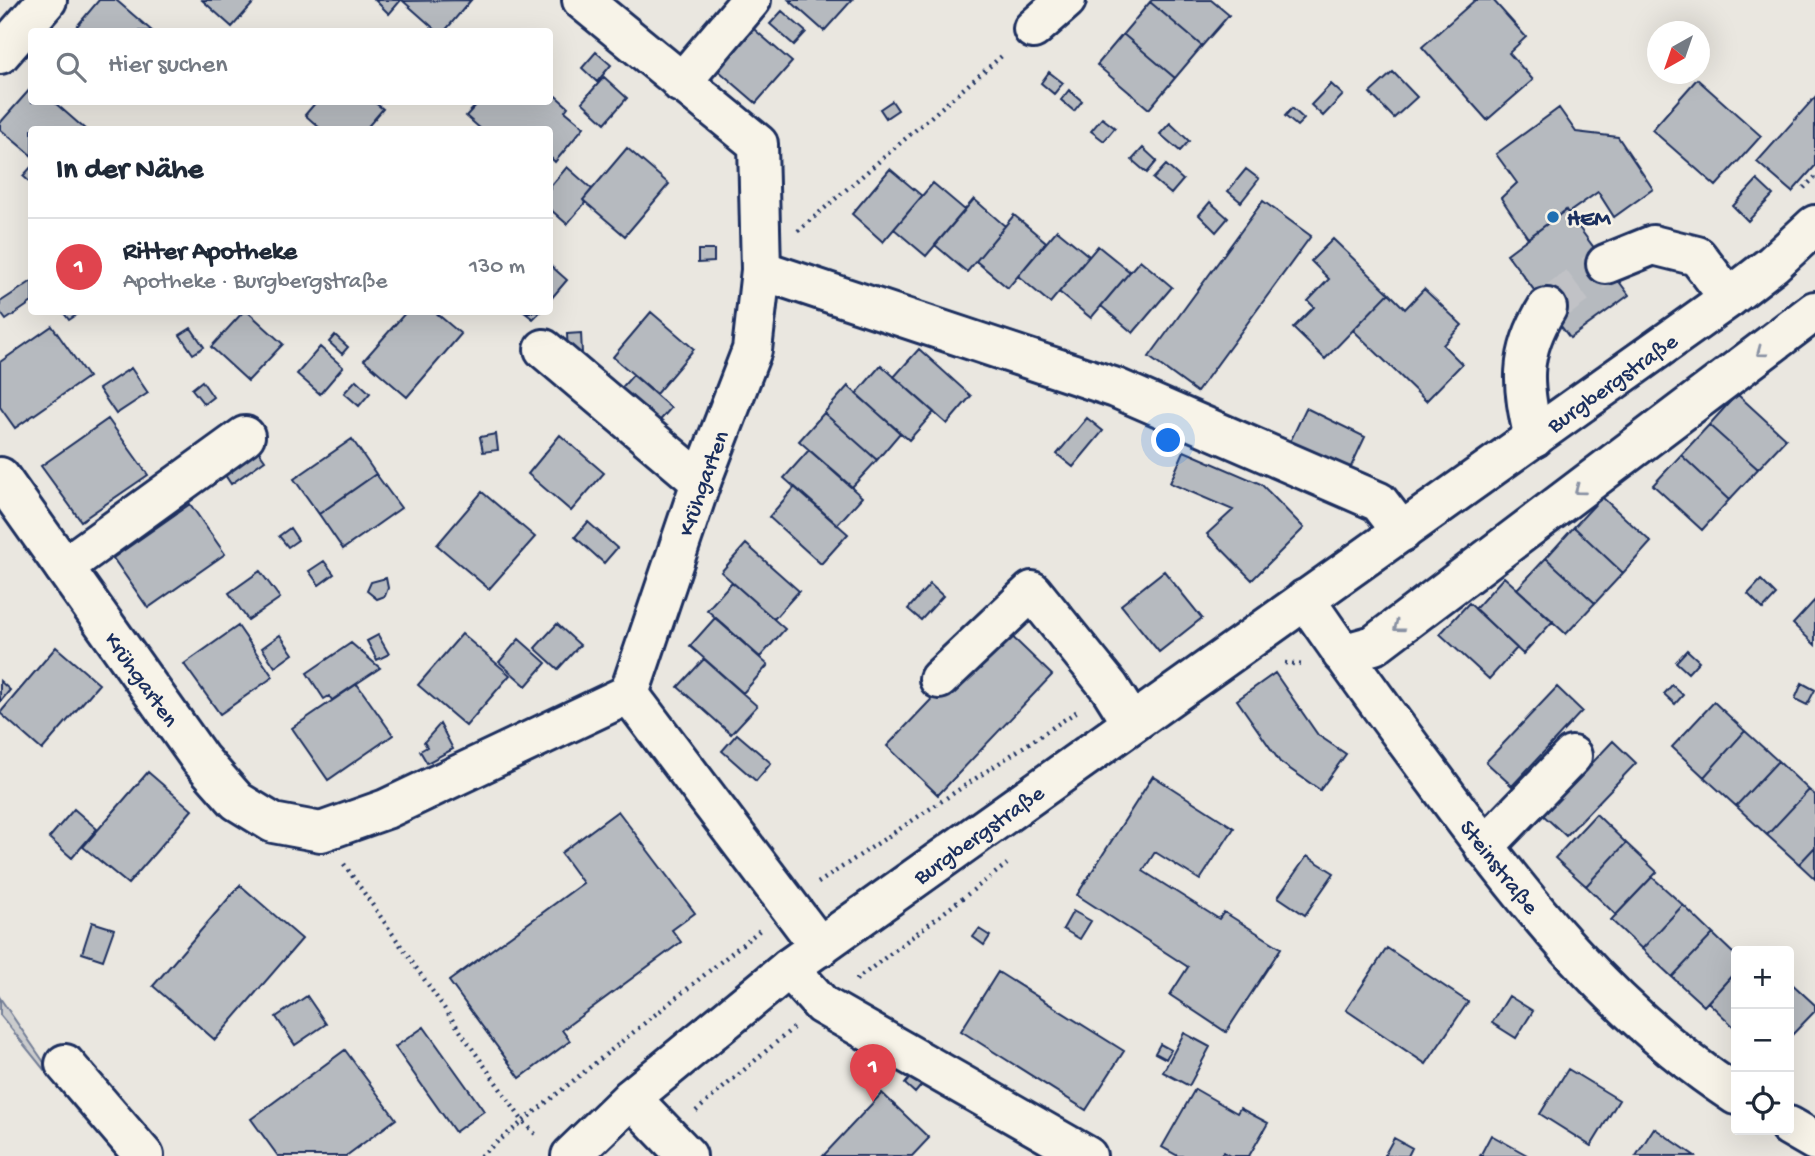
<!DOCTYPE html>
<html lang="de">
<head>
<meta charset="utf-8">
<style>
	:root { --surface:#fff; --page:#f2f2f3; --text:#1f2937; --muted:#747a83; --line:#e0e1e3; --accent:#1f6fb2 }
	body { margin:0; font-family:"Gochi Hand",sans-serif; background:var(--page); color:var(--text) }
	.controls { position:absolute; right:21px; bottom:21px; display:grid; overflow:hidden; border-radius:7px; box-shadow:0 7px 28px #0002 }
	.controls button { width:63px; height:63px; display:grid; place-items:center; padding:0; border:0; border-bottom:2px solid var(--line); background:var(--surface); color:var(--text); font:35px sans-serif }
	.compass { position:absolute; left:1647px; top:21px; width:63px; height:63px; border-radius:50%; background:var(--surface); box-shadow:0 7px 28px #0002; rotate:220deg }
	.you { position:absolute; left:1169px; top:441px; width:24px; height:24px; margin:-18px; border:5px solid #fff; border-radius:50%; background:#1a73e8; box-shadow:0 0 0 10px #1a73e833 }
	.badge { display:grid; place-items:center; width:46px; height:46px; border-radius:50%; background:var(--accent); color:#fff; font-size:23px; font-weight:700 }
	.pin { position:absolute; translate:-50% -58px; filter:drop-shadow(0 2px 4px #0008) }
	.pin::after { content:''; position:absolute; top:37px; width:24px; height:21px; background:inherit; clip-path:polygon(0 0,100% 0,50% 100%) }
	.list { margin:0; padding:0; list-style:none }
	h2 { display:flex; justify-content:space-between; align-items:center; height:91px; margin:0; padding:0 28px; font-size:30px }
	h2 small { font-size:23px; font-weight:400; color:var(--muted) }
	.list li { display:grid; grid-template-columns:46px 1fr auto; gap:21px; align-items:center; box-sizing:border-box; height:98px; padding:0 28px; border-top:2px solid var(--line) }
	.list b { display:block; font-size:26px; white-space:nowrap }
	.list p { margin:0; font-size:23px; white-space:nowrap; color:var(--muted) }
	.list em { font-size:23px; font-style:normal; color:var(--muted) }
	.icon { flex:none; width:38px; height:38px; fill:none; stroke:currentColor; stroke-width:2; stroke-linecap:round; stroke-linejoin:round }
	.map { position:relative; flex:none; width:1815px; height:1156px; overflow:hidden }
	.search { position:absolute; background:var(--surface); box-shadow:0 7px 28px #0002; left:28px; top:28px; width:525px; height:77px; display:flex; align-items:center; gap:18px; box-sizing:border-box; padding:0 24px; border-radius:7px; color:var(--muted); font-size:26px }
	.panel { position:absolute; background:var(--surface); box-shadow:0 7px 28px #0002; left:28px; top:126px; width:525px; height:189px; border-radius:7px }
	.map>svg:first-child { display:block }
</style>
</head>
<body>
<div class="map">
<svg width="1815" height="1156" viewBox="0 0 1815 1156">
	<rect width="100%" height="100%" fill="#eae7e0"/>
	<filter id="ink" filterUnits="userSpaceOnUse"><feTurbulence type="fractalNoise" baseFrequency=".0143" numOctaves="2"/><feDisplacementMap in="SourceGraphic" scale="14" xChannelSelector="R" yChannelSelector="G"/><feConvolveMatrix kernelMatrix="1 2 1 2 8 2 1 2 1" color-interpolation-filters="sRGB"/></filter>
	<g filter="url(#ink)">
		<path fill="#cbcccd" stroke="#737e96" stroke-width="2" d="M0,998L78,1112L0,1015Z"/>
		<path fill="#b6babf" stroke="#1b2f5e" stroke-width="2" d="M99,0H116L152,31L72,32Z
			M202,0H256L232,27Z
			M375,0H401L389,14Z
			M471,0L444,32H438L403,1Z
			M789,0H852L824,31Z
			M1152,0H1211L1229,15L1202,46L1150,2Z
			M1475,0H1493L1526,37L1509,53L1533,80L1487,120L1422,47Z
			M1150,2L1202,46L1175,78L1123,34Z
			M782,11L806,32L794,45L770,24Z
			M748,24L792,62L756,103L712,65Z
			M1123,34L1175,78L1149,109L1097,65Z
			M596,52L611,65L597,82L582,68Z
			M1049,72L1063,83L1054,94L1041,83Z
			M1393,72L1417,97L1394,118L1370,93Z
			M604,77L627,98L605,123L582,102Z
			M1697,79L1761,136L1716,186L1652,130Z
			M1331,84L1343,95L1323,116L1311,105Z
			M32,87V102H54L86,130H32V156L0,129V123Z
			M1069,90L1082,101L1074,111L1061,100Z
			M550,91L568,107L565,111L584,127L555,162L550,157V130H482L466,116L479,102H550Z
			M1815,97V166L1792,192L1757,162Z
			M892,101L898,110L886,118L880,109Z
			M316,102H374L383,109L365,130H322L305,115Z
			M1292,108L1304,119L1297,126L1285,116Z
			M1559,108L1576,132L1618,137L1653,189L1614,217L1598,192L1568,213L1566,210L1528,238L1501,198L1517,183L1496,154Z
			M1102,118L1115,128L1104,141L1091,131Z
			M1170,123L1189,141L1180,151L1160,134Z
			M627,148L669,184L625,236L583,200Z
			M1143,148L1157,161L1147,173L1132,160Z
			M1166,165L1183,180L1171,194L1153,179Z
			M32,166V184L23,176Z
			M567,167L592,189L583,200L585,203L567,224L550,209V187Z
			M890,169L922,196L883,242L852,214Z
			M1246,169L1259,179L1241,202L1228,191Z
			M1757,180L1773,195L1748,221L1733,206Z
			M933,183L965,210L926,256L894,229Z
			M974,199L1005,226L967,272L935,245Z
			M1263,201L1311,236L1197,392L1149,357Z
			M1210,202L1228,218L1216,232L1199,215Z
			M1566,210L1629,295L1570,338L1507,254Z
			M1014,215L1046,242L1008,288L976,261Z
			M1057,230L1089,256L1050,303L1018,276Z
			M1333,239L1389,293L1325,359L1293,328L1314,307L1308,301L1329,279L1311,261Z
			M1098,246L1130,272L1091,318L1059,292Z
			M698,250H714V262L698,263Z
			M1140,260L1172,287L1133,333L1101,306Z
			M550,265L567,280L550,300Z
			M32,281V302L6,320L0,312V302Z
			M1424,289L1462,325L1443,345L1462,364L1426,401L1353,330L1389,293L1405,309Z
			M63,312H81L69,320Z
			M243,312H248L283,344L248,381L211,347Z
			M406,312H435L461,334L407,397L364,360Z
			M524,312H540L533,319Z
			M651,312L694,349L656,394L613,357Z
			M52,326L88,377L15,428L0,407V362Z
			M191,328L204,347L193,354L180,335Z
			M581,333L582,353L568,354L567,334Z
			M335,335L348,347L342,354L329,342Z
			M320,347L343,367L320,394L297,374Z
			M919,349L971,396L947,424L894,377Z
			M881,365L934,412L909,440L856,394Z
			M131,368L148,393L116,414L99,389Z
			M633,375L671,408L648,434L610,401Z
			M356,380L370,393L359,406L344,393Z
			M202,381L213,397L204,404L192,389Z
			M848,386L900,433L877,460L824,413Z
			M1737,394L1786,439L1758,469L1709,425Z
			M1306,408L1365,437L1348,473L1289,444Z
			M824,413L877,460L852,487L799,441Z
			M1087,418L1103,431L1073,467L1057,454Z
			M108,419L148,475L81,521L41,466Z
			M1709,425L1758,469L1729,500L1681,455Z
			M496,434L498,450L483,452L480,437Z
			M560,435L604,473L571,511L528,474Z
			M352,439L376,474L319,514L294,479Z
			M253,443L265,460L231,484L219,466Z
			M809,450L862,497L837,525L784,478Z
			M1184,451L1261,484L1304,528L1252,580L1207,534L1233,510L1170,483Z
			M1681,455L1729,500L1702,530L1653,485Z
			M376,474L401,508L343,549L319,514Z
			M795,487L848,534L821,564L769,517Z
			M482,492L535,537L489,589L437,545Z
			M1602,497L1651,542L1623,573L1574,527Z
			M190,504L225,554L148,608L113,558Z
			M588,522L617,548L604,563L575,537Z
			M1574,527L1623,573L1595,603L1546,558Z
			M290,528L298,540L288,547L279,536Z
			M746,544L799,591L774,619L721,572Z
			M1546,558L1595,603L1566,634L1517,589Z
			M324,561L334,574L319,585L309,571Z
			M260,571L280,598L248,620L229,593Z
			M1164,571L1202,618L1159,652L1121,605Z
			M1504,577L1553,621L1523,654L1475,609Z
			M386,578L388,588L385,596L377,599L367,591L371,582Z
			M1761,580L1776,595L1763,609L1748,594Z
			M732,582L785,629L760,657L707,610Z
			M930,584L943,596L921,620L908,609Z
			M1815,600V645L1793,624Z
			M1469,603L1517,648L1489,679L1440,634Z
			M715,618L768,665L743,693L690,646Z
			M557,624L580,645L558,669L535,648Z
			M238,626L273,677L220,714L184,664Z
			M1001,626L1052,675L938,795L887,746Z
			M462,634L510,675L466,726L418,685Z
			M280,635L293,654L275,667L262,648Z
			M378,635L389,654L377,660L367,641Z
			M519,639L546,663L526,686L499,662Z
			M351,643L380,668L332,700L329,696L324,699L307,673Z
			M56,647L99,684L42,750L0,713Z
			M1687,650L1699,661L1688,673L1676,662Z
			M704,659L757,706L731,734L678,687Z
			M1275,673L1318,735L1346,754L1320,790L1280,762L1237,700Z
			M0,681L10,690L0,702Z
			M1802,683L1815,690L1807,705L1795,699Z
			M357,684L393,735L328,780L292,728Z
			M1672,685L1683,695L1675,704L1664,694Z
			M1557,687L1582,711L1512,786L1486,762Z
			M1714,702L1745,731L1704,777L1672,747Z
			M440,724L453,749L427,763L420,751L427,747L424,742Z
			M1745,731L1778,761L1736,806L1704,777Z
			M737,734L771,763L756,781L722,751Z
			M1613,741L1636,763L1566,836L1543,815Z
			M1778,761L1809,790L1767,835L1736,806Z
			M148,772L192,810L128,884L83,847Z
			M1153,776L1234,828L1200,880L1155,852L1143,871L1219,919L1224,912L1281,948L1226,1032L1170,995L1188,967L1077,895Z
			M1809,790L1815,795V847L1799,864L1767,835Z
			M74,809L97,829L72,858L49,838Z
			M618,811L695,913L672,930L681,942L562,1030L570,1041L520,1078L449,981L583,883L561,853Z
			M1596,814L1626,843L1586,886L1555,858Z
			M1626,843L1657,872L1616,915L1586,886Z
			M1815,847V879L1799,864Z
			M1307,856L1334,873L1305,915L1278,897Z
			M1652,877L1683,905L1642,949L1611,920Z
			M240,885L302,939L215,1040L153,986Z
			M1683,905L1713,934L1672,977L1642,949Z
			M1073,911L1091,921L1080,939L1063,929Z
			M92,922L114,929L103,960L82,953Z
			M979,929L990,936L984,945L973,937Z
			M1713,934L1736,956V971L1704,1006L1672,977Z
			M1387,948L1468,1002L1426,1064L1346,1010Z
			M1736,971V1029L1708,1002Z
			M998,972L1124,1051L1086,1110L961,1031Z
			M1789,981L1815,1005V1011L1789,1038Z
			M307,996L326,1024L295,1045L276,1017Z
			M1509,996L1533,1011L1516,1038L1492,1023Z
			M424,1027L484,1111L455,1132L395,1047Z
			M1184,1033L1210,1047L1189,1086L1163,1072Z
			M1160,1044L1171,1050L1166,1059L1155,1053Z
			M345,1050L396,1119L346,1156H278L251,1119Z
			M1568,1069L1619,1100L1591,1146L1540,1114Z
			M913,1074L926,1080L915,1093L905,1084Z
			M1195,1089L1237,1113L1240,1108L1268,1123L1249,1156H1230L1223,1152L1220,1156H1178L1162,1147Z
			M882,1093L929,1138L912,1156H823Z
			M1654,1128L1695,1156H1636Z
			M1491,1135L1527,1155V1156H1480Z
			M1394,1138L1412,1148L1408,1156H1384Z"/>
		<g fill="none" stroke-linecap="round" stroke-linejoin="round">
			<path stroke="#c1c2c6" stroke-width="38" stroke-dasharray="38 19" stroke-linecap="butt" d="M1547,308L1606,264"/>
			<defs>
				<g id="minor">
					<path d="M1033,29L1066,0"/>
					<path d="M0,54L47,0"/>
					<path d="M681,83L751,0"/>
					<path d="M1606,264L1653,245L1697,256L1729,298"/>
					<path d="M761,270L1116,388L1379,502L1402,532"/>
					<path d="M544,349L701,482"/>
					<path d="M1534,438C1522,387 1518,354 1547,308"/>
					<path id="s1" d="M0,477L200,759L237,801L273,823L321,832L386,809L629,694L701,482L752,350L761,270L758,144L582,0"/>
					<path d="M64,567L245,436"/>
					<path id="s2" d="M1305,599C1347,661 1391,721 1436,781C1522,899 1612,1014 1736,1095"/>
					<path d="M1342,654L1374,645L1815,311"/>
					<path d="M939,679L1032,591L1110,688L1132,723"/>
					<path d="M629,694L820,947"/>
					<path d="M1484,847L1572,756"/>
					<path d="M789,968L822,1005L1087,1156"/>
					<path d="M65,1064L144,1156"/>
					<path d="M631,1098L687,1156"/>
					<path d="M1789,1126L1815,1141"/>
					<path id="s3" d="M571,1156L631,1098L789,968L1729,298L1773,264L1815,225"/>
				</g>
			</defs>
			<use href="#minor" stroke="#1b2f5e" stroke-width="44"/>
			<path stroke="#1b2f5e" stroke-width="4.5" stroke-dasharray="2 5" stroke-linecap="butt" d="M1804,188L1815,177
				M798,231L1004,54
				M1285,663L1304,665
				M344,864L522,1120L537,1136
				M818,883L1079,710
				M856,980L1007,864
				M696,1111L793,1028
				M480,1156L760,930"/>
			<use href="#minor" stroke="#f7f3e8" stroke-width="38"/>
		</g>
		<defs><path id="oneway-chevron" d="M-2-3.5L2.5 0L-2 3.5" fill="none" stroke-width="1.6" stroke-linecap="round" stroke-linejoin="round" transform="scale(1.75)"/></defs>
		<g stroke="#8991a3">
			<use href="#oneway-chevron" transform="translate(1761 352) rotate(143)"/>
			<use href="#oneway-chevron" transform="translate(1579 490) rotate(143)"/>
			<use href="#oneway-chevron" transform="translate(1398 627) rotate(143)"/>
		</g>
	</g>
	<circle fill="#1f6fb2" stroke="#f7f3e8" stroke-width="2.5" cx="1553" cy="217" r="7"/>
	<g text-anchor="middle" stroke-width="5" stroke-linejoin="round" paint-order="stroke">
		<g font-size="23" font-weight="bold" fill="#1b2f5e" stroke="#f7f3e8" text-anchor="start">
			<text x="1567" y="225">HEM</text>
		</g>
		<g font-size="23" fill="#1b2f5e" stroke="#f7f3e8">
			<text dy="8" stroke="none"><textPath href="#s3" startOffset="1298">Burgbergstraße</textPath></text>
			<text dy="8" stroke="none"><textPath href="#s1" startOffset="1054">Krühgarten</textPath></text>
			<text dy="8" stroke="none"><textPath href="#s1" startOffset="247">Krühgarten</textPath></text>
			<text dy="8" stroke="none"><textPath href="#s3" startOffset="520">Burgbergstraße</textPath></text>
			<text dy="8" stroke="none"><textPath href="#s2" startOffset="331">Steinstraße</textPath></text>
		</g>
	</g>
</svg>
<div class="controls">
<button>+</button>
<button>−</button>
<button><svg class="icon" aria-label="locate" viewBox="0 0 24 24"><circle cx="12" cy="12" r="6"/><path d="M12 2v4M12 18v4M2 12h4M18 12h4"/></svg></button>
</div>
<svg class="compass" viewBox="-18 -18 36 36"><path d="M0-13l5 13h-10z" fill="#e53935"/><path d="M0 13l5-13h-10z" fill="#747a83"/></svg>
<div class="you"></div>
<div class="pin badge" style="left:873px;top:1102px;background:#e0444e">1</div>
<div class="search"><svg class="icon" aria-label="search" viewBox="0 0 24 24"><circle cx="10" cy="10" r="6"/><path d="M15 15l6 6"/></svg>Hier suchen</div>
<section class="panel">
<h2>In der Nähe<small></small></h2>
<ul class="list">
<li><span class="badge" style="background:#e0444e">1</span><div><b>Ritter Apotheke</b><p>Apotheke · Burgbergstraße</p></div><em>130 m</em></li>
</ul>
</section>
</div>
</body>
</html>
